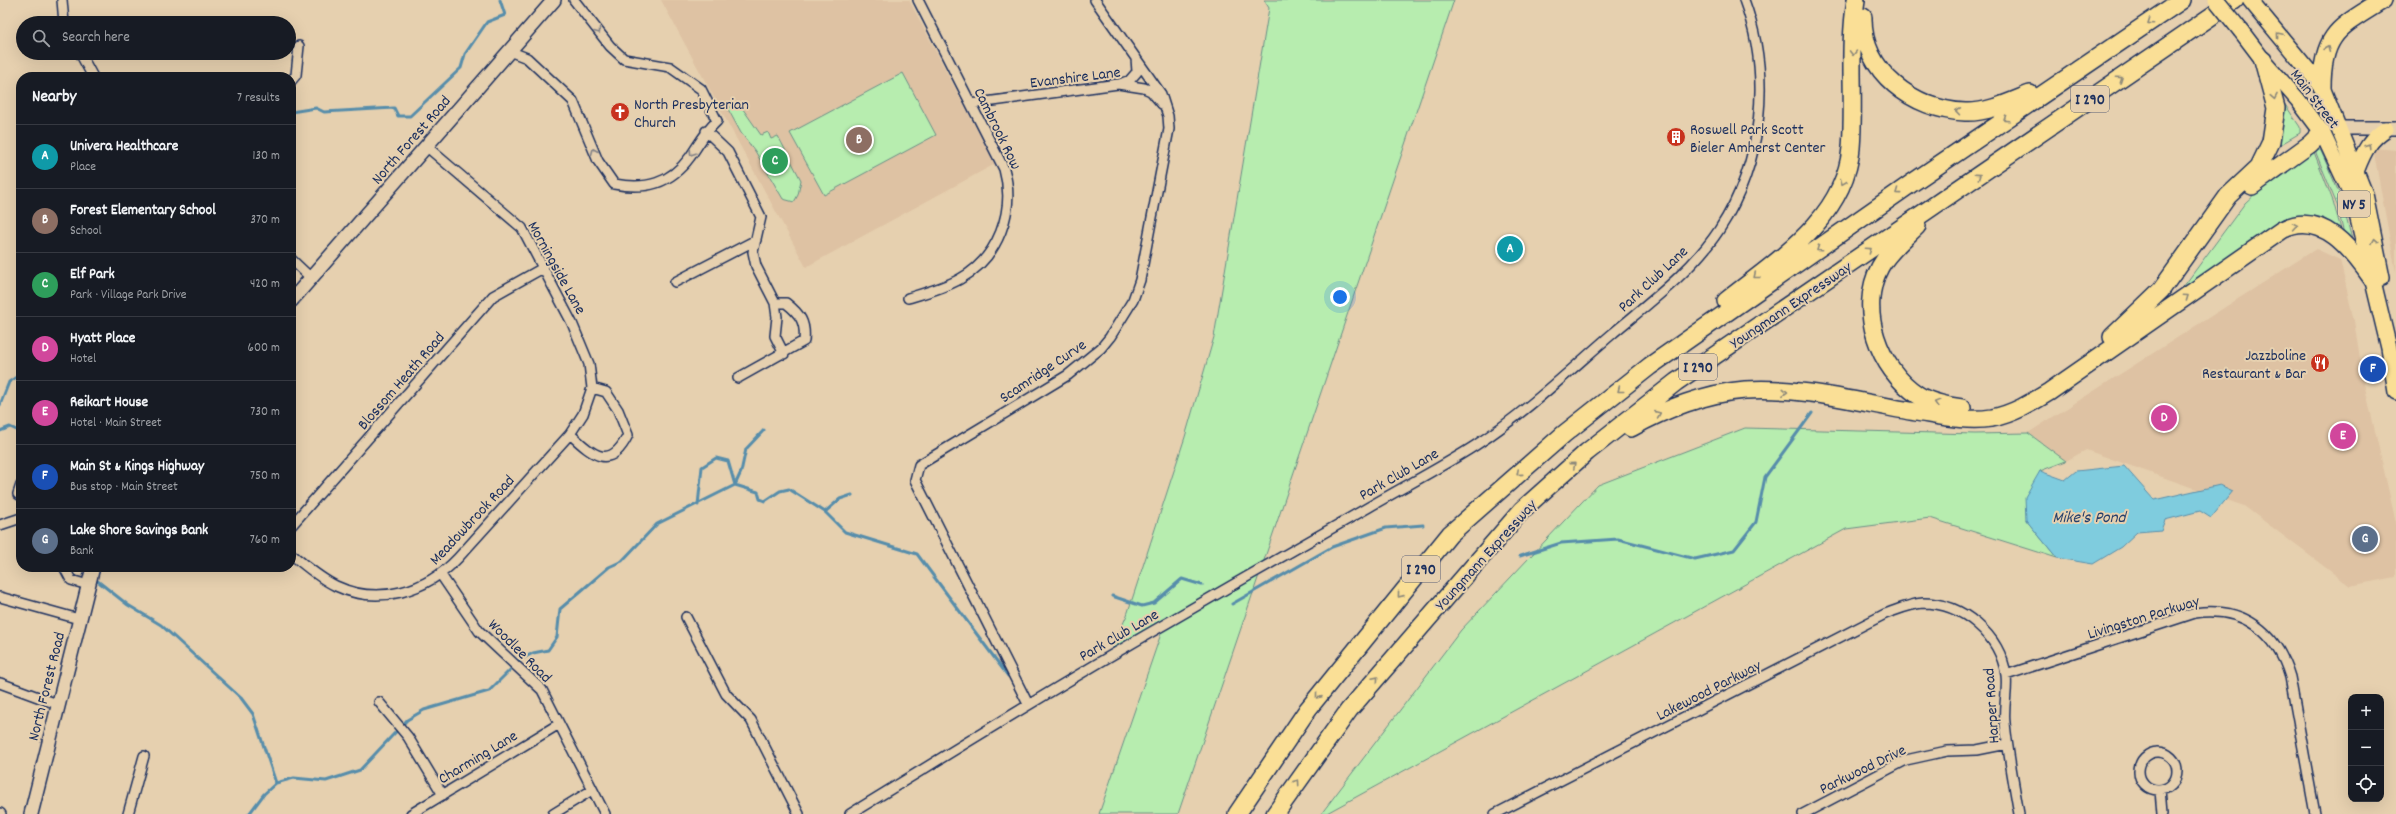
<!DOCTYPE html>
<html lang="en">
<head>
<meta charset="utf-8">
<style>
	:root { --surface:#171b24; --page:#242831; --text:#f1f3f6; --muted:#9ea1a6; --line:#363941; --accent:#c8321e }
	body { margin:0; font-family:Dekko,sans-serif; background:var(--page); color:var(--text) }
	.controls { position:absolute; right:12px; bottom:12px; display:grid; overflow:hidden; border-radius:8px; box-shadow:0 4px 16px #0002 }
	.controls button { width:36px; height:36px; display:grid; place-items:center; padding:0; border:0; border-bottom:1px solid var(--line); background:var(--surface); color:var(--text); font:20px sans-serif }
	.you { position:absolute; left:1340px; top:297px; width:14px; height:14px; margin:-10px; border:3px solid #fff; border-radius:50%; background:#1a73e8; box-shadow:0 0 0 6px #1a73e833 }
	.badge { display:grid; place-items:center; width:26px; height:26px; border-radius:50%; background:var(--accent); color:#fff; font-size:13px; font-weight:700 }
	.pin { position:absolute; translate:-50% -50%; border:2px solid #fff; box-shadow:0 1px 4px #0006 }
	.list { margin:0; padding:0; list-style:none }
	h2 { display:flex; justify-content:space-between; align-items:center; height:52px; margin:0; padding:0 16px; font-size:17px }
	h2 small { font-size:13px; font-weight:400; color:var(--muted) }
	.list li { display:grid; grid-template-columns:26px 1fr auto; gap:12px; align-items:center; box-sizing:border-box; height:64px; padding:0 16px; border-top:1px solid var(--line) }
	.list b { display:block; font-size:15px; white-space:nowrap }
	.list p { margin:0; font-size:13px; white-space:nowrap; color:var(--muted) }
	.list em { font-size:13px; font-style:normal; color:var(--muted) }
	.icon { flex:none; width:22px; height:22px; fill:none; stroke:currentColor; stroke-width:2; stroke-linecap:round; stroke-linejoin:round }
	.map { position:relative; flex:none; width:2396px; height:814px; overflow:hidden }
	.search { position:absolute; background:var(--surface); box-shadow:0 4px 16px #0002; left:16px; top:16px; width:280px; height:44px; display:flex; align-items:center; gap:10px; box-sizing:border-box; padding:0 14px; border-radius:22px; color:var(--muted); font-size:15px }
	.panel { position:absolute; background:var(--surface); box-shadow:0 4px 16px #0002; left:16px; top:72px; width:280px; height:500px; border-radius:16px }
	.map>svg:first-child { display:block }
</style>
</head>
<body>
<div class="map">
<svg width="2396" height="814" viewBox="0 0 2396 814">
	<rect width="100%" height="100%" fill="#e6d0af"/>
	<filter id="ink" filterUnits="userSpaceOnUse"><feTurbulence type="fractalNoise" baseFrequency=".025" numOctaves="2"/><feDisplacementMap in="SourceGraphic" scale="8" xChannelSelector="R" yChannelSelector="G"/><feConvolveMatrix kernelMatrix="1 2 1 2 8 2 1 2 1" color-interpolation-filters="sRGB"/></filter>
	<g filter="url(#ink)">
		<path fill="#dec2a3" d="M661,0H909L995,164L806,267Z
			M2373,148L2396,150V272Z
			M2316,249L2340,260L2354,321L2364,383L2396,523V577L2350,586L2244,506L2086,450L2066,461L2028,433Z"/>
		<path fill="#b7edaf" stroke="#698e86" d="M1264,0H1454L1178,814H1099L1164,625L1108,657L1127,615L1185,437L1214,337L1269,8Z
			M903,73L936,135L824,195L790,133Z
			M2276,91L2300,127V133L2278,146Z
			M738,102L761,135L768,132L771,139L778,136L801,180L798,195L794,202L783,199L755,151L741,133L728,109Z
			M2316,147L2321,151L2340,195L2353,243L2345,238L2337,205L2316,153Z
			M2314,152L2333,201L2342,233L2315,221L2181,290L2245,203L2258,191Z
			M1745,428L1975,434L2028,433L2066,461L2040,471L2026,520L2057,558L1930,518L1846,529L1325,814H1321L1461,630L1598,485Z"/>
		<path fill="#7fccde" stroke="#578dab" d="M2124,466L2154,500L2220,485L2233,491L2211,518L2200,511L2165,520L2161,530L2137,532L2121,547L2093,564L2057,558L2026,520L2025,497L2040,471L2065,480L2076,471Z"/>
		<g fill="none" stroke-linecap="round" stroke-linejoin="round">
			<path stroke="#578dab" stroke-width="3" d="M291,112L316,108L324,112L394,108L398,116H410L461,68L465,54L487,22L505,15L500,0
				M0,405L9,382L21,374
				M0,431L10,427L21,432
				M735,485L741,472L746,449L764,430
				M698,505L702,467L716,458L728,461L735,485
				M825,512L840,499L852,495
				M1520,556L1561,543L1618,539L1695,559L1734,550L1756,522L1765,477L1812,413
				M82,567L88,572
				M95,579L128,605L161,625L241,698L253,714L276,783
				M1112,596L1142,606L1154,603L1182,579L1202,585
				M1232,604L1332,547L1386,528L1423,525
				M249,814L264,794L276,783L294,778L326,781L360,770L407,720L424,710L489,691L520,660L533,653L548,650L557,637L560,609L609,567L622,561L657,524L735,485L758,492L760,499L765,501L780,491L789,489L825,512L845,532L917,554L1008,676"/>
			<defs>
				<path id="street" d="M62,0L64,23
					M509,51L527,58L573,101L598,161L614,184C646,190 670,184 690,157C699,144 705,132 717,121L701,89L670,67L624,59L610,46L574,0
					M80,53L93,77
					M291,81L296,75L299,46
					M1120,84L1130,80L1137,72L1136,58
					M971,104L1118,84L1144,88L1151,91L1162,104
					M706,131L728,152L761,217L753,252L756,266L775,303L777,317L775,336L784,354
					M291,259L311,278
					M675,282L756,240
					M908,298C925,293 944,288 960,279C998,258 1016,211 1004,169L918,0
					M738,378L804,341C806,322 800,314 786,303H775
					M570,434C592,454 610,472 628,435L618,410L606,392L592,388
					M21,485L18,494L21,496
					M0,525L21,518
					M291,526L493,296L543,268
					M291,554C305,565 319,578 336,586C379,606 427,591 458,558L570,434L583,414L592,388L589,364L572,323L522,228L426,146
					M64,567L71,580L88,585
					M441,575L479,631L542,690L605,814
					M0,597L79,619
					M686,617L726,694L751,720L799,814
					M2006,675L2195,613C2243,606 2277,632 2290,677L2315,814
					M0,683L57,704
					M379,702L408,737L443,795
					M1028,704L915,480L919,465L1068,375L1101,348L1110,337L1133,300L1140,280L1169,129L1168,116L1161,94L1095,0
					M2139 771a19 19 0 1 1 38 0a19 19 0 1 1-38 0Z
					M2160,790L2162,814
					M0,813L1,814
					M128,814L144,756
					M411,814L559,724
					M553,814L592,790
					M850,814C955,750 1060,684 1167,623C1234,584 1302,545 1369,507C1405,486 1442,467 1476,445C1525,413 1568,372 1612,334C1649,303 1692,271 1719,230C1763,163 1772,75 1744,0
					M1495,814L1885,614C1897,610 1909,604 1923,603C1963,603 2000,635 2006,675C2008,691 2003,707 2005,723C2008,754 2014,784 2019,814
					M1803,814L1906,760L1947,751L1977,750L2007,744"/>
				<path id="secondary" d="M2339,128H2396
					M291,301L554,0
					M31,814L93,567"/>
				<path id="primary" d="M2250,0L2322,87L2365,194L2382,278
					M2241,31L2263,60L2298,100L2322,132L2353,198L2389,348L2396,392
					M2357,169C2364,151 2370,139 2386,129"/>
				<path id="highway" d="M1863,17C1862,72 1914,110 1965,112C1987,113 2010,102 2030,94
					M2322,87C2322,32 2341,27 2383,0
					M2252,186L2310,144L2322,132
					M1917,226C1904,239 1888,252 1880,267C1857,309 1879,370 1918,395C1931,403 1947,406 1962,408
					M1726,301C1776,261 1845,219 1851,148C1855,99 1848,49 1856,0
					M2112,337L2161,290L2228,196L2259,167L2271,142L2276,108L2263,60
					M1631,428C1664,409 1707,393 1745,390C1800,386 1862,403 1916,412C1941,416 1967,422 1992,418C2013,414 2031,403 2049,392L2282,230C2322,209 2353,251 2373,280
					M1237,814L1308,709L1450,534L1564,434L1650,366L1912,183L2182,0
					M1275,814L1349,710L1522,510L1587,452L1676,382L2235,0"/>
			</defs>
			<use href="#street" stroke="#1b2f5e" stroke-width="12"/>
			<use href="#secondary" stroke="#1b2f5e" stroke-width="16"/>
			<use href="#primary" stroke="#1b2f5e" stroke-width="18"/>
			<use href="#highway" stroke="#1b2f5e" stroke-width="20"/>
			<use href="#street" stroke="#e6d0af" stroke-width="9"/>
			<use href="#secondary" stroke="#e6d0af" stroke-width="13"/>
			<use href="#primary" stroke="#fadf96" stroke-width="15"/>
			<use href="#highway" stroke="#fadf96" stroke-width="17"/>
			<defs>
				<path id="primary-bridge" d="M2216,0L2241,31"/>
			</defs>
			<use href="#primary-bridge" stroke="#1b2f5e" stroke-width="18" stroke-linecap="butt"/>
			<use href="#primary-bridge" stroke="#fadf96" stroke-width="15"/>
		</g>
		<defs><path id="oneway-chevron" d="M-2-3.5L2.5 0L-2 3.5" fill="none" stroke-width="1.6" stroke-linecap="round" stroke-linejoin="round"/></defs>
		<g stroke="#8a877a">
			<use href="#oneway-chevron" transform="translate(2150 22) rotate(146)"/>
			<use href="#oneway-chevron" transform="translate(2279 35) rotate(-130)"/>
			<use href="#oneway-chevron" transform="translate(2327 49) rotate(-67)"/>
			<use href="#oneway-chevron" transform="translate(1853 53) rotate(91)"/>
			<use href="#oneway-chevron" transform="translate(2120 79) rotate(-34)"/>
			<use href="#oneway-chevron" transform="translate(2274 97) rotate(79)"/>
			<use href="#oneway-chevron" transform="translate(1958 111) rotate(-172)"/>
			<use href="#oneway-chevron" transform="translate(2006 119) rotate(146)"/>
			<use href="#oneway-chevron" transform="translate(2368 146) rotate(-57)"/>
			<use href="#oneway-chevron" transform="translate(1978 176) rotate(-34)"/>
			<use href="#oneway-chevron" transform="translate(1843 182) rotate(112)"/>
			<use href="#oneway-chevron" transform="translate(1898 192) rotate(144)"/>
			<use href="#oneway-chevron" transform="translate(2295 226) rotate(-10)"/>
			<use href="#oneway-chevron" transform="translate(2375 241) rotate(-100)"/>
			<use href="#oneway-chevron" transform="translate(1819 249) rotate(145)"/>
			<use href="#oneway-chevron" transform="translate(1869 250) rotate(-34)"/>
			<use href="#oneway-chevron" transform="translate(1756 276) rotate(141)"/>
			<use href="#oneway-chevron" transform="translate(2186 297) rotate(-35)"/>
			<use href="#oneway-chevron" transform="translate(1620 390) rotate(142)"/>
			<use href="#oneway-chevron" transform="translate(1785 392) rotate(3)"/>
			<use href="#oneway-chevron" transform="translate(1937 403) rotate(-165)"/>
			<use href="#oneway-chevron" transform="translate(1658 414) rotate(-23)"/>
			<use href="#oneway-chevron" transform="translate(1573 465) rotate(-41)"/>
			<use href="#oneway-chevron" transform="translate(1519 473) rotate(139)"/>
			<use href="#oneway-chevron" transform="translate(1400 595) rotate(129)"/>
			<use href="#oneway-chevron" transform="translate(1376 679) rotate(-49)"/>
			<use href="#oneway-chevron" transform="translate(1318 696) rotate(129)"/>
			<use href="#oneway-chevron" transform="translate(1297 782) rotate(-55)"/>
		</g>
		<g stroke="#808086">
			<use href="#oneway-chevron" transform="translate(598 31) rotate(53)"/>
			<use href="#oneway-chevron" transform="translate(594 151) rotate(-113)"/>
			<use href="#oneway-chevron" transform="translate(692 153) rotate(124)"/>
		</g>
	</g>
	<defs>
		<symbol id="church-disc" viewBox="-11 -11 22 22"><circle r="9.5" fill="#c8321e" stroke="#e6d0af"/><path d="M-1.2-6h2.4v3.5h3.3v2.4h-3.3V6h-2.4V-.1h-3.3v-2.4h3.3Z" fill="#fff"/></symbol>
		<symbol id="building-disc" viewBox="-11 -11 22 22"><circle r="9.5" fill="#c8321e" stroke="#e6d0af"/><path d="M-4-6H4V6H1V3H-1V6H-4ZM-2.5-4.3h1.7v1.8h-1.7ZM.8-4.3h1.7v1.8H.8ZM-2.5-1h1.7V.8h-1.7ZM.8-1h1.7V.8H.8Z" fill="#fff"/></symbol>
		<symbol id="restaurant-disc" viewBox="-11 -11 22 22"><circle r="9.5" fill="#c8321e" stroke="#e6d0af"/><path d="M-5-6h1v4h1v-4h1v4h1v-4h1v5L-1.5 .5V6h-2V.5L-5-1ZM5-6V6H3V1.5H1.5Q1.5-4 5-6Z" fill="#fff"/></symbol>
	</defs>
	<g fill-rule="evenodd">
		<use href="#church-disc" x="609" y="101" width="22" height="22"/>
		<use href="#building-disc" x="1665" y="126" width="22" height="22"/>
		<use href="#restaurant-disc" x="2309" y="352" width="22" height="22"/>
	</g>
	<g text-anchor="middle" stroke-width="4" stroke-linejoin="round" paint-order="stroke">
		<g fill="#e6d0af" stroke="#585f76" stroke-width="1">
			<rect x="2071" y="86" width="38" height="26" rx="3"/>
			<rect x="2338" y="191" width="32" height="26" rx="3"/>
			<rect x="1679" y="354" width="38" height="26" rx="3"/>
			<rect x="1402" y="556" width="38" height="26" rx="3"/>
		</g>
		<g font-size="15" font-weight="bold" fill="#1b2f5e">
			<text x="2090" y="104">I 290</text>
			<text x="2354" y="209">NY 5</text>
			<text x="1698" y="372">I 290</text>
			<text x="1421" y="574">I 290</text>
		</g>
		<g font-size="16" fill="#1b2f5e" stroke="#e6d0af">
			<text transform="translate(1075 76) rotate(-7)" y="6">Evanshire Lane</text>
			<text transform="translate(2316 98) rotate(53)" y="6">Main Street</text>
			<text transform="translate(999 128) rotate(64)" y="6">Cambrook Row</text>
			<text transform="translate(410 139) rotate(-49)" y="6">North Forest Road</text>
			<text transform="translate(558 267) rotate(61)" y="6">Morningside Lane</text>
			<text transform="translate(1652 278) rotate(-43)" y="6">Park Club Lane</text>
			<text transform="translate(1790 304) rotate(-34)" y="6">Youngmann Expressway</text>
			<text transform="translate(1042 370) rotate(-34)" y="6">Scamridge Curve</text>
			<text transform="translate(400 380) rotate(-49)" y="6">Blossom Heath Road</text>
			<text transform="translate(1398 473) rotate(-30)" y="6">Park Club Lane</text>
			<text transform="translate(471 519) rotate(-47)" y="6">Meadowbrook Road</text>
			<text transform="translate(1485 554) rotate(-48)" y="6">Youngmann Expressway</text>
			<text transform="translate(2143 616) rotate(-17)" y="6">Livingston Parkway</text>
			<text transform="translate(1118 634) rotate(-30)" y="6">Park Club Lane</text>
			<text transform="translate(521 650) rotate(45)" y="6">Woodlee Road</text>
			<text transform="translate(45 686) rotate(-76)" y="6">North Forest Road</text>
			<text transform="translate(1708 689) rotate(-27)" y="6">Lakewood Parkway</text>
			<text transform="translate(1990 706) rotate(-94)" y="6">Harper Road</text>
			<text transform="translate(477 756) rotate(-31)" y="6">Charming Lane</text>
			<text transform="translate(1862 768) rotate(-26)" y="6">Parkwood Drive</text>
		</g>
		<g font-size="16" fill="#1b2f5e" stroke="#e6d0af" text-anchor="start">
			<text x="634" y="109">North Presbyterian<tspan x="634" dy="18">Church</tspan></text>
			<text x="1690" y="134">Roswell Park Scott<tspan x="1690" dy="18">Bieler Amherst Center</tspan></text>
			<text x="2306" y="360" text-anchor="end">Jazzboline<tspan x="2306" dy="18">Restaurant &amp; Bar</tspan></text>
		</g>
		<g font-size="17" font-style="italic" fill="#253f6b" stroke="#e6d0af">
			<text x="2089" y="522">Mike's Pond</text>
		</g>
	</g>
</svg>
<div class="controls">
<button>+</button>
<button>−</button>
<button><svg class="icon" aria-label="locate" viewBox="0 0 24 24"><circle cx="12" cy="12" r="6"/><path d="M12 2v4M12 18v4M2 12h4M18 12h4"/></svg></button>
</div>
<div class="you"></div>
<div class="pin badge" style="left:1510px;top:249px;background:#0f9aa8">A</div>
<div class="pin badge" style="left:859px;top:140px;background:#8d6e63">B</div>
<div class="pin badge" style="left:775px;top:161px;background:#2e9e5b">C</div>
<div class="pin badge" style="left:2164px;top:418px;background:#d1479c">D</div>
<div class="pin badge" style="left:2343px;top:436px;background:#d1479c">E</div>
<div class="pin badge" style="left:2373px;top:369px;background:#1a4fb4">F</div>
<div class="pin badge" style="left:2365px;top:539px;background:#5c6f8a">G</div>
<div class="search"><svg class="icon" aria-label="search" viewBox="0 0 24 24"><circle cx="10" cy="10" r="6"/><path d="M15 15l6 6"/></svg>Search here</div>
<section class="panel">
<h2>Nearby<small>7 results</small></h2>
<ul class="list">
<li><span class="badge" style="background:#0f9aa8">A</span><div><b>Univera Healthcare</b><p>Place</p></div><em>130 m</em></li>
<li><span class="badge" style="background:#8d6e63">B</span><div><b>Forest Elementary School</b><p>School</p></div><em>370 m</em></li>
<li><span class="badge" style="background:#2e9e5b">C</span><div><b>Elf Park</b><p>Park · Village Park Drive</p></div><em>420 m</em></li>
<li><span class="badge" style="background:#d1479c">D</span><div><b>Hyatt Place</b><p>Hotel</p></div><em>600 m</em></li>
<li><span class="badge" style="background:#d1479c">E</span><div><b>Reikart House</b><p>Hotel · Main Street</p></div><em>730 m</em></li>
<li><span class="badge" style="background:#1a4fb4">F</span><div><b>Main St &amp; Kings Highway</b><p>Bus stop · Main Street</p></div><em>750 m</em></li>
<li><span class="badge" style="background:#5c6f8a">G</span><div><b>Lake Shore Savings Bank</b><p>Bank</p></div><em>760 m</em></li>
</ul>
</section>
</div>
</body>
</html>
